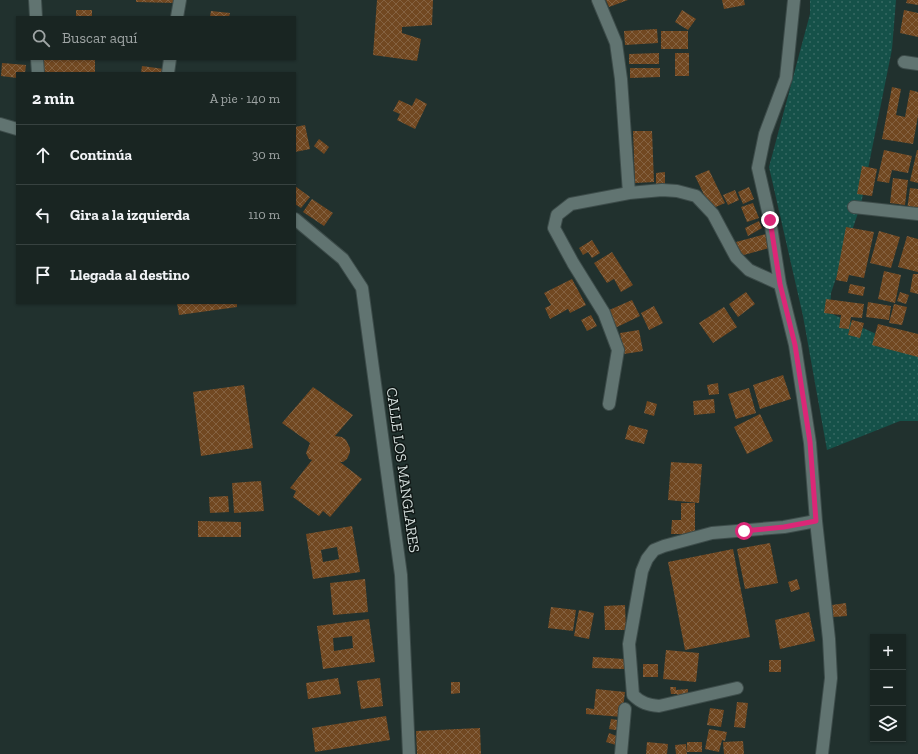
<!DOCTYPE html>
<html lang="es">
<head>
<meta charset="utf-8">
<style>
	:root { --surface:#192522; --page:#222d2a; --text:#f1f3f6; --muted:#9fa5a5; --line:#374240 }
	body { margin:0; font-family:"Zilla Slab",serif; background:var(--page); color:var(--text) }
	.controls { position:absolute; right:12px; bottom:12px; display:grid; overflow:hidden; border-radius:0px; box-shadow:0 1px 3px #0004 }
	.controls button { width:36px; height:36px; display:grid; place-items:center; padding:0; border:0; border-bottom:1px solid var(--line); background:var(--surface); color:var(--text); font:20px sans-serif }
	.stop { position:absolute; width:12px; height:12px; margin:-9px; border:3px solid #db2777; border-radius:50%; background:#fff }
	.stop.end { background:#db2777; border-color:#fff; box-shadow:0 1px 4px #0008 }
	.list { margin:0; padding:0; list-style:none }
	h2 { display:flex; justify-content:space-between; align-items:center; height:52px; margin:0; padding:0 16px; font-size:17px }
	h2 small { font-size:13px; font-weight:400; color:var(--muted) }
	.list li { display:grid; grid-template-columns:26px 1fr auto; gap:12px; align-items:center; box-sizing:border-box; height:60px; padding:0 16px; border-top:1px solid var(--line) }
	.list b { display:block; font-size:15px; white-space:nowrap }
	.list em { font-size:13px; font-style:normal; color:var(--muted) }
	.icon { flex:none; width:22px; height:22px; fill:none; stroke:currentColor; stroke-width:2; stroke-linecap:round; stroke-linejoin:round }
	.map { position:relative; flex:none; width:918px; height:754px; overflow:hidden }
	.search { position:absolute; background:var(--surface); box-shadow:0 1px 3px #0004; left:16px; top:16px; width:280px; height:44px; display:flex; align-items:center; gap:10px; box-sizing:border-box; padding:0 14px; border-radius:0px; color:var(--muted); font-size:15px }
	.panel { position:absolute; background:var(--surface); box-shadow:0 1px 3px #0004; left:16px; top:72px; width:280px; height:232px; border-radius:0px }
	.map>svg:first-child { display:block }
</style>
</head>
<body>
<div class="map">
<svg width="918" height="754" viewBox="0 0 918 754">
	<defs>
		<pattern id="grass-dots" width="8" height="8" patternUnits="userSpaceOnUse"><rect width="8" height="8" fill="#155149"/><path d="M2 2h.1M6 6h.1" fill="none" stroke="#366963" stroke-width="1.8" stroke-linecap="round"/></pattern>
		<pattern id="building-cross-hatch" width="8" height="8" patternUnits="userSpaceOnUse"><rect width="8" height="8" fill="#714821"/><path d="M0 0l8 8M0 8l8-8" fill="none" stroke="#846241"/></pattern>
	</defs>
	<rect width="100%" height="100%" fill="#21312e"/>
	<path fill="url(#grass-dots)" d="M810,0H896L892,49L861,204L831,293L830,313L918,353V421H900L827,450L803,316L769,167L810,14Z"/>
	<path fill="url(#building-cross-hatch)" fill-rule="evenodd" d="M136,0H175V3L136,2Z
		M377,0H433L432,25L402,27V33L421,39L417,61L373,55Z
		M606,0H628L609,7Z
		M722,0H744L745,5L724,9Z
		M907,0H918V5L906,3Z
		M76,10H92V17H76Z
		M682,10L696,19L688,30L675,22Z
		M904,10L918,13V37L900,33Z
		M211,11L230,13L229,17H210Z
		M657,29L658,43L625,45L624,31Z
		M661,31H688V49H661Z
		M659,53V64H629V54Z
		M675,53H689V76H675Z
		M44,59H95V73H44Z
		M2,63L26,65L25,73H17V78L1,76Z
		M142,66L164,69L163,73H141Z
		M630,68H660V77L630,78Z
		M892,87L901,89L896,115L905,117L910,90L918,92V116L913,144L882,139Z
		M416,98L427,104L415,129L397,120L400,114L393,111L399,100L412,106Z
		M305,125L310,149L295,152V127Z
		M633,131H652L654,182L635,183Z
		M319,139L329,147L324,154L314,146Z
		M884,150L912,156L908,173L892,170L889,183L877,181Z
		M917,150H918V183L910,181Z
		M862,166L877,169L872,196L857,194Z
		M709,170L725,203L711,209L695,176Z
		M665,172V184L656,185V173Z
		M893,178L908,180L905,205L890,203Z
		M295,186L310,197L301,208L295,204Z
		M749,187L754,199L743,204L738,192Z
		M910,188L918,189V211L907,210Z
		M735,190L739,200L728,205L723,195Z
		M312,199L333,213L324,226L303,212Z
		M753,203L759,218L747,222L741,207Z
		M759,221L762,228L748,236L745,228Z
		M846,227L874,232L864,278L849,275L847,282L836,280Z
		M879,231L900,237L891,268L870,263Z
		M766,234L769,248L740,256L736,242Z
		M907,236L918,239V272L898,267Z
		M592,240L600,253L592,258L588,252L583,255L579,248Z
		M612,252L633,285L621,292L614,279L607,283L594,263Z
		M884,271L901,275L895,303L878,299Z
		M913,274H918V294L910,292Z
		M572,279L586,305L570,313L568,309L550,319L545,308L551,305L544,293Z
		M850,284L865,287L863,296L848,293Z
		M746,292L755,304L738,317L729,304Z
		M900,292L909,295L906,304L897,301Z
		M826,299L864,304L862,318L851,317L849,329L839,328L841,315L824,313Z
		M632,300L640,316L615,328L607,311Z
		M868,302L891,306L889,320L866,317Z
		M177,303H237V307L179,315Z
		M894,304L907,307L902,325L889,323Z
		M654,306L663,323L649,330L641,313Z
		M724,307L737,327L713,343L699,323Z
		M591,315L597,326L587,331L581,320Z
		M852,320L864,323L860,338L848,335Z
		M878,324L918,334V357L872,345Z
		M639,330L643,351L624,354L620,333Z
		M783,375L791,399L760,409L753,385Z
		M718,383L719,394L709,395L707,385Z
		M244,385L253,448L201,456L193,392Z
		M313,387L353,415L335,436L342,437L346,440L350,448V452L347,459L343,462H340L362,479L330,517L323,511L319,516L293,497L296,491L290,488L312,460L309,459L306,453L310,443L282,423Z
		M749,388L756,413L736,419L728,394Z
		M714,399L715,413L694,415L693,401Z
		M647,401L657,404L654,416L644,413Z
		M760,414L773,441L747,454L734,427Z
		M629,425L648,430L644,444L625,439Z
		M671,462L702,464L699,503L668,500Z
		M261,481L264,511L234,513L232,483Z
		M228,496L229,512L210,513L209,497Z
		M681,503H695V534H671L672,520H681Z
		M198,521L241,522V537H198Z
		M352,526L360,572L313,579L306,534ZM337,547L339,559L323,562L321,550Z
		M770,543L778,583L745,589L737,549Z
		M733,549L750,637L685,650L668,562Z
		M365,579L368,612L333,615L330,583Z
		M797,579L800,589L791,592L788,582Z
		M846,603L847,616L833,617L832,605Z
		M625,605L626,630H605L604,606Z
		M551,607L576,610L573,631L548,628Z
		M579,610L594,613L589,639L574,636Z
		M809,612L815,641L780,649L775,620Z
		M369,619L375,662L323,669L317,626ZM352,636L353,648L334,651L333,638Z
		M666,650L699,653L696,682L663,679Z
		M593,657L624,659V669L592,668Z
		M769,660H781V672H769Z
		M643,664H658V677H643Z
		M338,678L341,694L308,699L306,683Z
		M380,678L383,706L361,709L357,681Z
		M451,682H460V693L451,694Z
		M670,687H676V690L688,689V699H677V694H671Z
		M596,689L625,692L622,717L586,714V708L594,709Z
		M737,702L748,703L745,728L734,727Z
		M710,708L724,710L721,727L707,725Z
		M386,716L390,740L315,752L312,728Z
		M611,719L624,721L622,731L609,729Z
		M480,728L481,754H417L416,731Z
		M709,729L727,732L725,741L722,740L719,752L705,749Z
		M609,733L619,737L616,745L606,742Z
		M743,741L744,754H724L723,742Z
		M647,742L668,744L667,754H646Z
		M687,742H702V752H687Z
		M686,744L687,754H676L675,745Z"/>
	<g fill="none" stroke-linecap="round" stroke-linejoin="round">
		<defs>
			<path id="minor" d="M35,0L36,17
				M598,0L616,43L621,79L629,193
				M794,0L786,78L765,134L758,168L770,220L780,284L795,345L810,443L816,521L829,639L831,678L822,754
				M177,17L180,0
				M37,59L38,73
				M904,62L918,64
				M168,73L170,59
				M0,124L17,129
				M854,207L918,214
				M295,219L343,259L362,288L401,575L409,754
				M609,404L618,350L604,313L573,263L554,228L557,215L571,204L629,193L662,190L677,191L696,196L713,214L736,257L749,270L780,284
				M737,688L659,706C648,705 641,703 633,695L629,644L642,571L647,559L654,550L664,546L712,533L784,527L816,521
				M621,754L625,709"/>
		</defs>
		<use href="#minor" stroke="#3d4c4a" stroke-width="14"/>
		<use href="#minor" stroke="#617471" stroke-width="12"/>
	</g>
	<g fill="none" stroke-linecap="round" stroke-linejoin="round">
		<path stroke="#db2777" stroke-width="5" d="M744,531L784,527L816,521L810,442L795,345L780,284L770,220"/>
	</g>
	<g text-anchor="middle" stroke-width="3" stroke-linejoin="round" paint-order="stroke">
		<g font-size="15" fill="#d2dcda" stroke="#101816">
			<text transform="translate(403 470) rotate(82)" y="5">CALLE LOS MANGLARES</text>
		</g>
	</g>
</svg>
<div class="controls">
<button>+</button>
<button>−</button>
<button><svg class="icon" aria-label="layers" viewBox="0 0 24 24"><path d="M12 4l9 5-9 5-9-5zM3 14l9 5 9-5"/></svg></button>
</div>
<div class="stop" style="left:744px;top:531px"></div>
<div class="stop end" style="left:770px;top:220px"></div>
<div class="search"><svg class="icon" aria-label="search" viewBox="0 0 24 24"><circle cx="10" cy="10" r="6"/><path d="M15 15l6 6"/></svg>Buscar aquí</div>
<section class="panel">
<h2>2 min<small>A pie · 140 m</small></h2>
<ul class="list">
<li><svg class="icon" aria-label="ahead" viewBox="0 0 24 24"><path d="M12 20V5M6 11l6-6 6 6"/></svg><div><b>Continúa</b></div><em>30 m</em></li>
<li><svg class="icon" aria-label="left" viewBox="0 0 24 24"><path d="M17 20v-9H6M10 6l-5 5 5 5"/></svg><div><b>Gira a la izquierda</b></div><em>110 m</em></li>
<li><svg class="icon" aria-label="arrive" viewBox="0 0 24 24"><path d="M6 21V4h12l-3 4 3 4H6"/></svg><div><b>Llegada al destino</b></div></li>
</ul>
</section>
</div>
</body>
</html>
